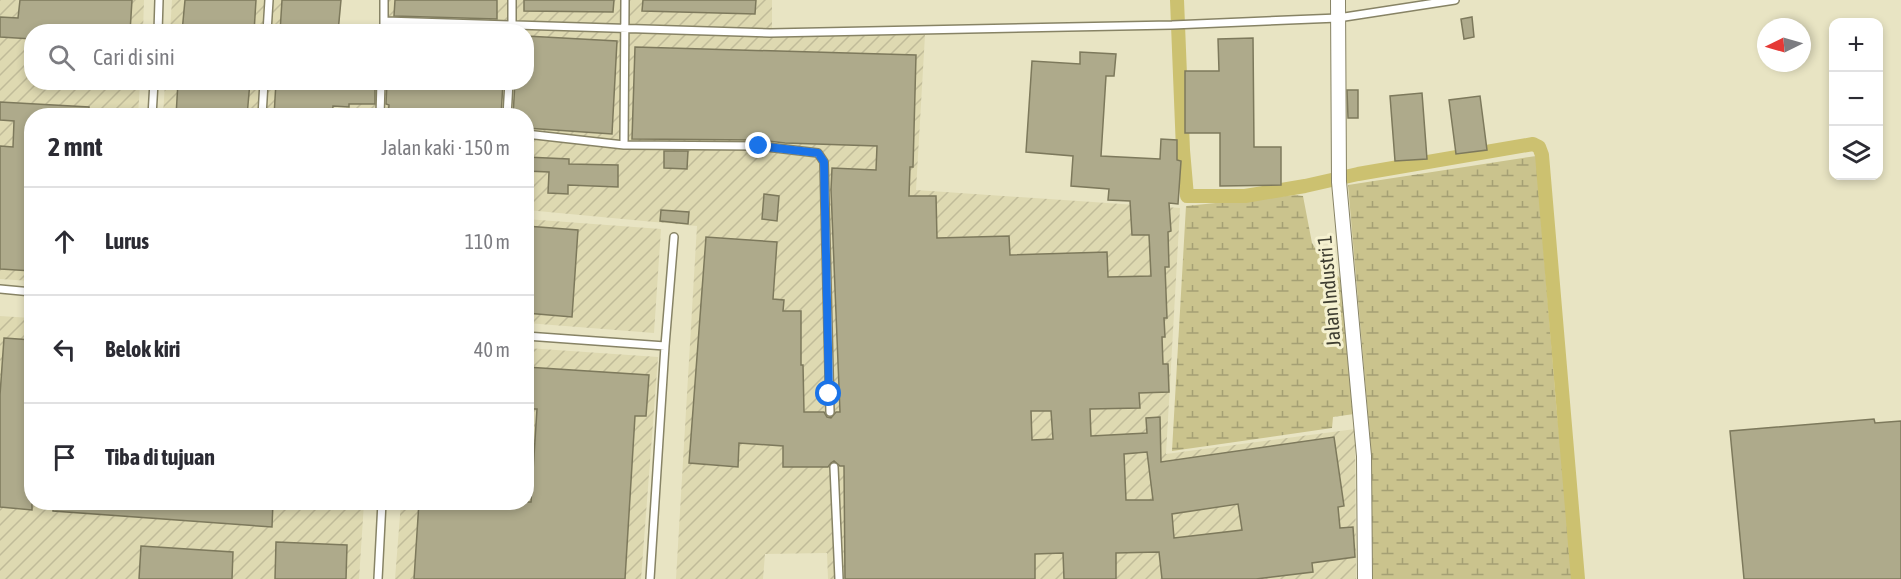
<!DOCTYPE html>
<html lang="id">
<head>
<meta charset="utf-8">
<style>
	:root { --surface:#fff; --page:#f2f2f3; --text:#2b2b33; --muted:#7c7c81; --line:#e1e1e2 }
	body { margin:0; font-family:"Asap Condensed",sans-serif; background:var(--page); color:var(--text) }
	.controls { position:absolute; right:18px; top:18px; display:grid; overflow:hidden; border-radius:12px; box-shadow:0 3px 9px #0003 }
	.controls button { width:54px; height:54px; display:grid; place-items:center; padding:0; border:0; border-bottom:2px solid var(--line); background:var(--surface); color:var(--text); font:30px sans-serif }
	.compass { position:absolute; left:1757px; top:18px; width:54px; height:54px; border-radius:50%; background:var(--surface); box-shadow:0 3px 9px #0003; rotate:265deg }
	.stop { position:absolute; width:18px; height:18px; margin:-14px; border:4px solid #1a73e8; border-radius:50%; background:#fff }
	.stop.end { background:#1a73e8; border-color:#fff; box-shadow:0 2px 6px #0008 }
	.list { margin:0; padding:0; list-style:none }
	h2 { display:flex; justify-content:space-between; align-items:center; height:78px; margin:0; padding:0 24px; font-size:26px }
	h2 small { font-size:20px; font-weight:400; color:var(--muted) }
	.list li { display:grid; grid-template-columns:39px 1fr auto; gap:18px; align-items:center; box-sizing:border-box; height:108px; padding:0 24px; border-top:2px solid var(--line) }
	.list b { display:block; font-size:22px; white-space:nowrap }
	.list em { font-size:20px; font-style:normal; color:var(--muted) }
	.icon { flex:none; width:33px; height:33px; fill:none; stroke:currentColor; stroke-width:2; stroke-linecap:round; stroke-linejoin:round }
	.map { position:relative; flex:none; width:1901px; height:579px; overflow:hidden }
	.search { position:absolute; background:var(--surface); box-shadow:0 3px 9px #0003; left:24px; top:24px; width:510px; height:66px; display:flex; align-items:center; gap:15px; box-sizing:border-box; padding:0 21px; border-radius:24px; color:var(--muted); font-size:22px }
	.panel { position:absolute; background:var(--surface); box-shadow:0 3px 9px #0003; left:24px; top:108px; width:510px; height:402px; border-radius:24px }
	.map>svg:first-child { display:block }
</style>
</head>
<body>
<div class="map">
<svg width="1901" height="579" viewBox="0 0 1901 579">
	<defs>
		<pattern id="industrial-furrows" width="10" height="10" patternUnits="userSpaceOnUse" patternTransform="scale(1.5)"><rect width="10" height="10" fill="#ded9b1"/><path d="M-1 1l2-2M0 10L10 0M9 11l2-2" fill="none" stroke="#c0bb99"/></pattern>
		<pattern id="wetland-marsh" width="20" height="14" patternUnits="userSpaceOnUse" patternTransform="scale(1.5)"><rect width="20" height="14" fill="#cac38d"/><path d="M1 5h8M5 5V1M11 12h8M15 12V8" fill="none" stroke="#a5a074"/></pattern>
	</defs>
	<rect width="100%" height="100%" fill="#e8e4c3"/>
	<path fill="url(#industrial-furrows)" d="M0,0H144L143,31L32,32V82L140,83L138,115L32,116L31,281L0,279Z
		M172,0H341L339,31L170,32Z
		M389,0H772V36L925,35L916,190L1180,208L1166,454L1355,429L1356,579H828L827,553L765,554L763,579H676L697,226L527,210L526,116L346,115V83L526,82V32L387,31Z
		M165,83H336L334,115L163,116Z
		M526,219L661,229L654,333L527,323Z
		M0,316L31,318L32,502L364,503L359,579H0Z
		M527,348L658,357L641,579H395L401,503L526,502Z"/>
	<path fill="url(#wetland-marsh)" d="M1536,156L1556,402L1574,579H1373L1370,437L1348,185Z
		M1295,195L1303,196L1312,243L1322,259L1340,278L1354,414L1333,417L1332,428L1172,451L1186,206Z"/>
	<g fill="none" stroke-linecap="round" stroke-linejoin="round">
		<path stroke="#ccc170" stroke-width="14" d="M1177,0L1183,150L1187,196H1245L1305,186L1358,174L1533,144L1539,147L1542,155L1578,579"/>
	</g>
	<path fill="#aeaa8b" stroke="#7d795c" stroke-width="1.5" fill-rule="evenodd" d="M20,0H132L130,32H32V39L0,37V17L18,18Z
		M185,0H256L254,32H182Z
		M282,0H341L338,32H280Z
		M395,0H497V19L394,16Z
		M524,0H614L613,12L524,11Z
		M643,0H756L755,14L642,11Z
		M1472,17L1474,37L1464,39L1461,19Z
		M394,27L496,30L394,32Z
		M526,36L617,41L612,134L526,128V116H513L515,82H526Z
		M1253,38L1254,147H1281V185L1220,186V133H1185V71H1219L1218,39Z
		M635,47L916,55L913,167H910L909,196H936L937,238L1009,236L1010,255L1107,252L1108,277L1151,276L1149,235H1132L1130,201L1108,200L1109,189L1071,186L1073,156L1026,152L1032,61L1080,64V52L1116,54L1114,76H1106L1101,156L1160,159L1161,139L1177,140V160L1181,161L1178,204L1169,203L1171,231L1168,232L1169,267H1165L1167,318H1164L1165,337H1162L1163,364H1168L1169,392L1139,393L1140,408L1090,409L1091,436L1147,433L1146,418L1160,417L1161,462L1334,437L1344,506L1338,507L1340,528L1353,527L1355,557L1312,563L1313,572L1256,579H1162L1159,552L1116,553V579H1064L1063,553L1035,554V579H845L844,466H840L834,461L831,463L828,467H783V446L739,443L738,467L689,463L706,237L777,242L773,299L784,300L783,311H801V365H803L804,412H824L827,417L831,418L836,412H840L831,190L832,168L876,170L877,146L785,143L759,140L632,139ZM1031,411H1051L1053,439L1032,440ZM1147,452L1153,500H1126L1124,454ZM1238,504L1242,530L1174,538L1172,514Z
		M178,82H250L247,116H176Z
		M276,82H375V104H349V107L333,106L332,116H274Z
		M387,82H503L501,116H388L389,105L386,104Z
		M1347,90H1358V118H1348Z
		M1422,93L1427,159L1395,161L1390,96Z
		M1480,96L1487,150L1456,154L1449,100Z
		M0,102L89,107V116H32V271L0,269V146L13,147L14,121L0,120Z
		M664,151H688L687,169L664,168Z
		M526,157L569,159V164L618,165V187L568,185V194L548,193L549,172L526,171Z
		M764,194L779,196L777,221L762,219Z
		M661,210L689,212L688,224L660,221Z
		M526,226L578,230L572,317L526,313Z
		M4,338L32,340V510L0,507V395Z
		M526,367L649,375L646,416H635L625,579H414L419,502H531L537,409H526Z
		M1874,419L1875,423L1901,421V579H1744L1730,431Z
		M53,502H273L272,527L53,511Z
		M276,542L347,545L346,579H275Z
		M141,546L233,552L232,579H139Z"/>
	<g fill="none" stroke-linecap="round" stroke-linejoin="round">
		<defs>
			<path id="lane" d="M385,21L770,33L1172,25L1338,18L1455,0
				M158,32L159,0
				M267,32L269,0
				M384,32V0
				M512,32V0
				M152,116L154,82
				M262,116L264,82
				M380,116L381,82
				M507,116L509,82
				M526,134L624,145L759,146L818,153L824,162L830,412
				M624,145L625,0
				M0,289L32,292
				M526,336L665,346
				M834,467L839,579
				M378,579L382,502
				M650,579L665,346L674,237"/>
			<path id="street" d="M1338,0L1339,182L1364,456L1365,579"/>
		</defs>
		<use href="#lane" stroke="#878365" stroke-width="10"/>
		<use href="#street" stroke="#878365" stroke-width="16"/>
		<use href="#lane" stroke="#fff" stroke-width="7"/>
		<use href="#street" stroke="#fff" stroke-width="14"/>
	</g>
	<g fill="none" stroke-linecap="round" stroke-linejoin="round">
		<path stroke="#1a73e8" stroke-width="8" d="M759,146L818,153L824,162L829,394"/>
	</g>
	<g text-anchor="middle" stroke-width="6" stroke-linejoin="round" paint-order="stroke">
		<g font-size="20" fill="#3f3e31" stroke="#f5f1d0">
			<text transform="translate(1329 291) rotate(-95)" y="7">Jalan Industri 1</text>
		</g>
	</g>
</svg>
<div class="controls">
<button>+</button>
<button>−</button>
<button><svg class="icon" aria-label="layers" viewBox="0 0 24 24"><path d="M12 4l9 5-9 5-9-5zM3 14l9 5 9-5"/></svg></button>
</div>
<svg class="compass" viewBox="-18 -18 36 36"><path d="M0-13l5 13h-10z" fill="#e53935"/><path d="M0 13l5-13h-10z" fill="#7c7c81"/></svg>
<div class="stop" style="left:829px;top:394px"></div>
<div class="stop end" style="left:759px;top:146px"></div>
<div class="search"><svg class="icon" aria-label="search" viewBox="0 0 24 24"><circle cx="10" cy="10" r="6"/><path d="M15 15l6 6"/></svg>Cari di sini</div>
<section class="panel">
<h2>2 mnt<small>Jalan kaki · 150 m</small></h2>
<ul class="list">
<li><svg class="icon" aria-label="ahead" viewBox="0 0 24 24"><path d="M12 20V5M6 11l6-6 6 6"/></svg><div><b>Lurus</b></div><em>110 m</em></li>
<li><svg class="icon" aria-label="left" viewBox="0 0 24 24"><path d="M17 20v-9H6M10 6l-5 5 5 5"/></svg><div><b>Belok kiri</b></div><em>40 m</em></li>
<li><svg class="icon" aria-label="arrive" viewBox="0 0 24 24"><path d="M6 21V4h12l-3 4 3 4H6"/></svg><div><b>Tiba di tujuan</b></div></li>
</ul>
</section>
</div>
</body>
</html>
